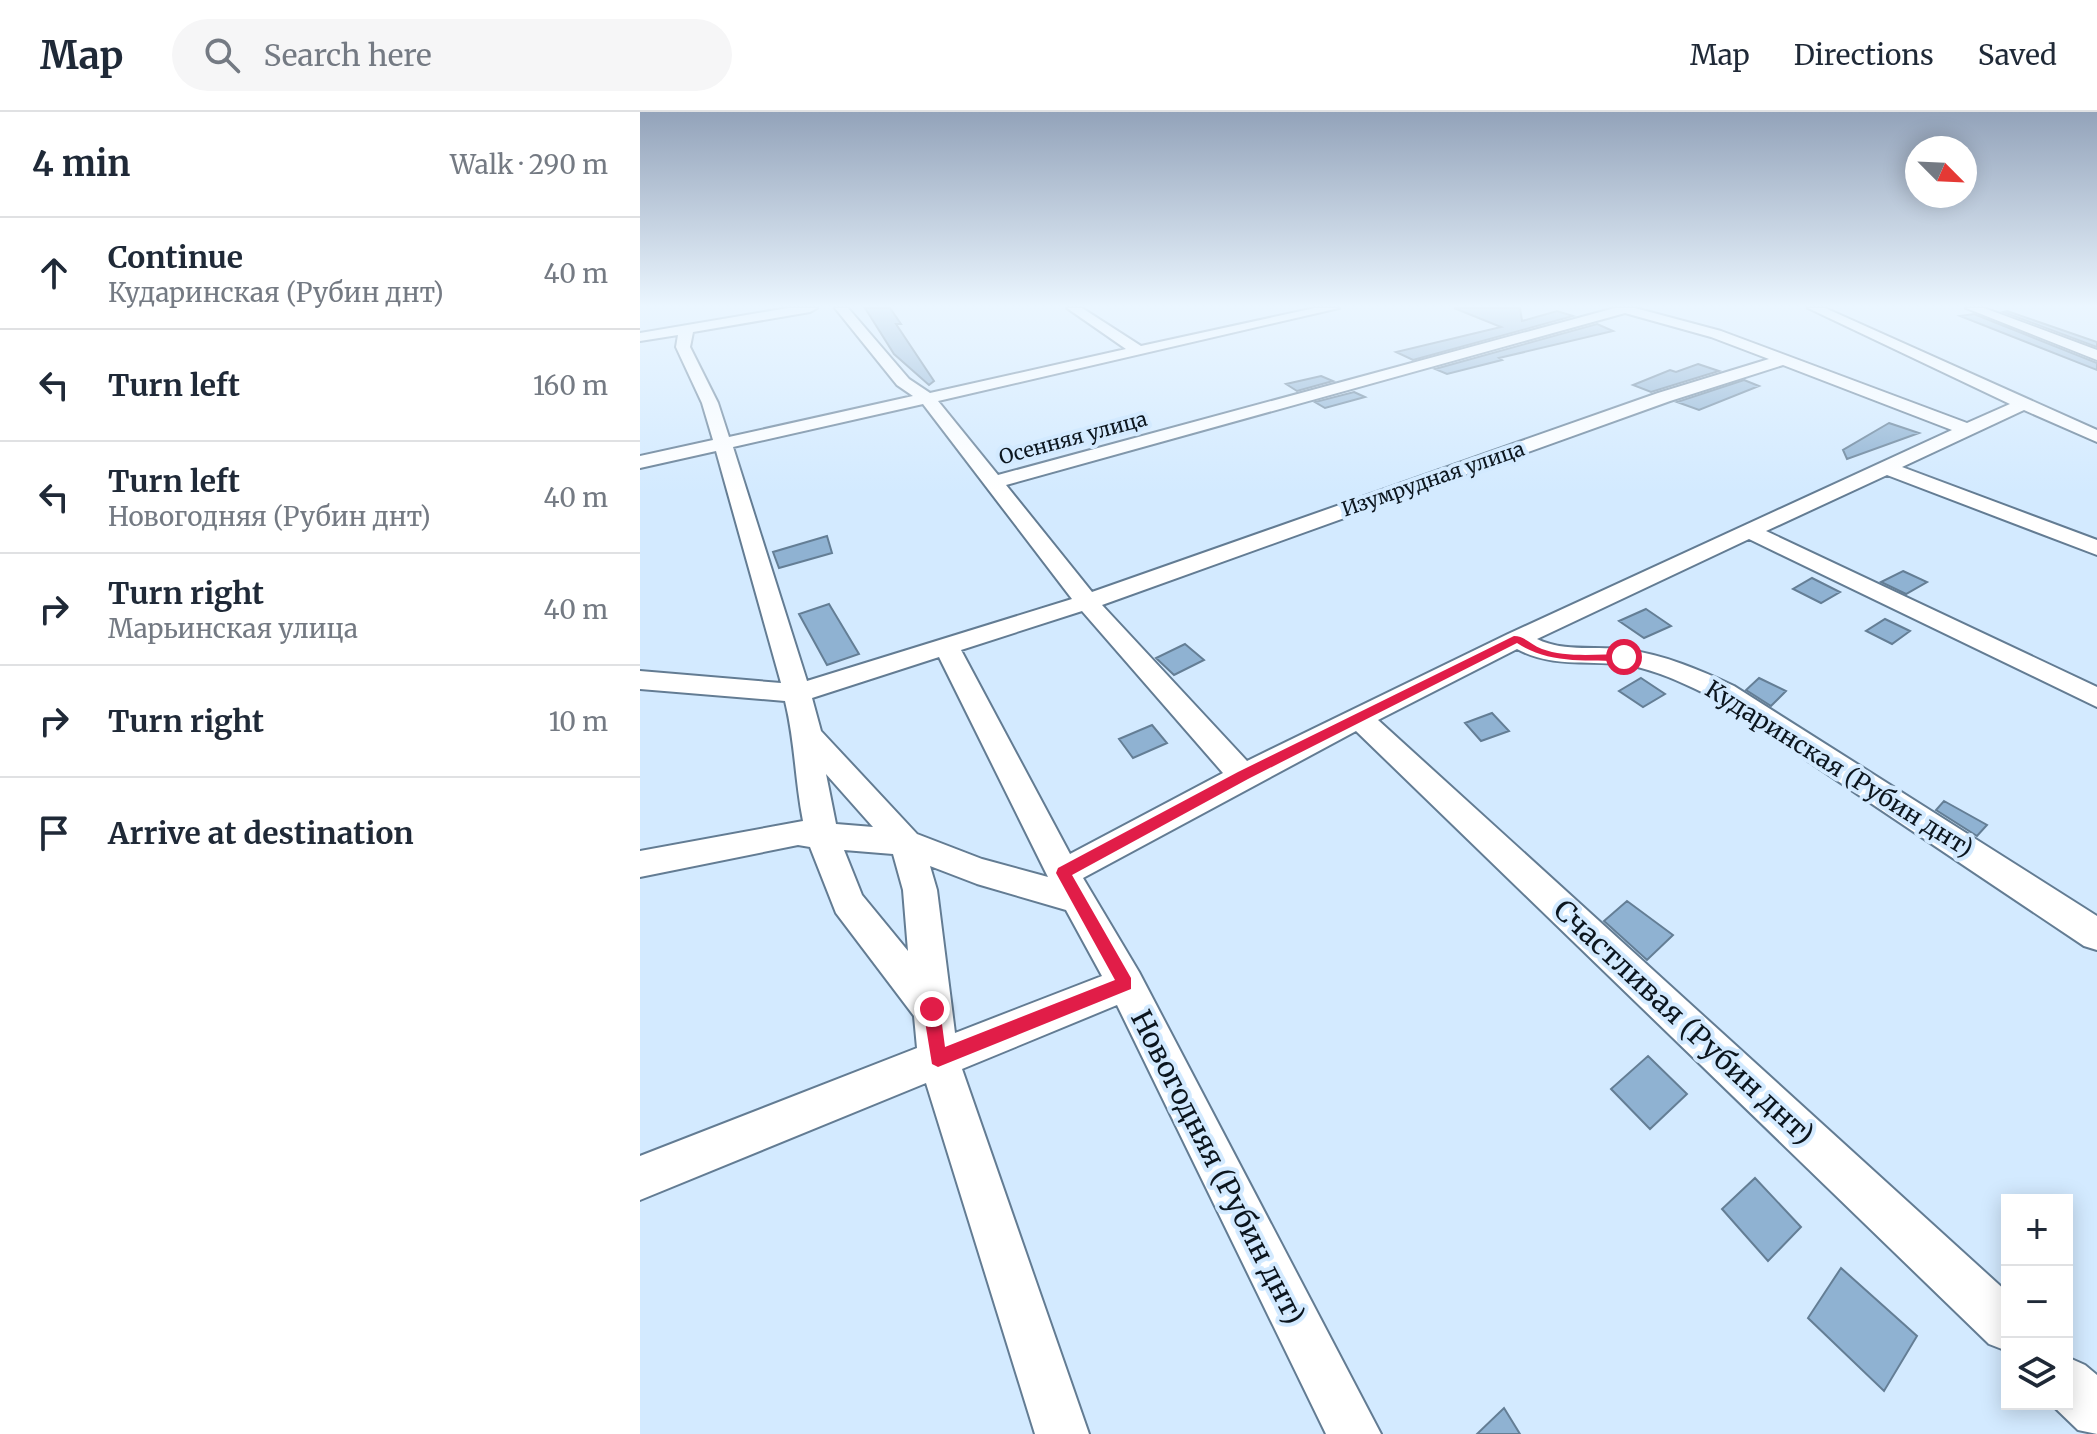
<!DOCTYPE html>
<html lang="en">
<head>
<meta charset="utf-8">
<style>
	:root { --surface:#fff; --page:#f6f6f7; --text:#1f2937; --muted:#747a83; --line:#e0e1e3 }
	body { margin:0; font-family:Merriweather,serif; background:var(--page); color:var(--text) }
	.controls { position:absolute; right:24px; bottom:24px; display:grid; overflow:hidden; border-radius:0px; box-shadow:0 4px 20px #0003 }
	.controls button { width:72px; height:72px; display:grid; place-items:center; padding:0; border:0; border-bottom:2px solid var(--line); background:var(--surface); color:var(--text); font:40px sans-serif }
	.compass { position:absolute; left:1265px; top:24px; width:72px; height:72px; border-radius:50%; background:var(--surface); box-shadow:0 4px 20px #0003; rotate:114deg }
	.stop { position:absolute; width:24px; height:24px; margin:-18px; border:6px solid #e11d48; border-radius:50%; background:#fff }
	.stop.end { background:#e11d48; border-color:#fff; box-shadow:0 2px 8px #0008 }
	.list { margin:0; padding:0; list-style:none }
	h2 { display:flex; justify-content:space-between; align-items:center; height:104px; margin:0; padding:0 32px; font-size:34px }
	h2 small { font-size:26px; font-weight:400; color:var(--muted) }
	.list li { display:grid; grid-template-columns:52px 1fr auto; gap:24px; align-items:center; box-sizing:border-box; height:112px; padding:0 32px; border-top:2px solid var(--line) }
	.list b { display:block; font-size:30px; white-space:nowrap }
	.list p { margin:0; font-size:26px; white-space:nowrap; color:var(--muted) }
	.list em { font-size:26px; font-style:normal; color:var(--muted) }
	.icon { flex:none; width:44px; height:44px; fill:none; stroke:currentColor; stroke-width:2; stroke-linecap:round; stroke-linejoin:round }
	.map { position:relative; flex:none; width:1457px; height:1322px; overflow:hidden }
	header { display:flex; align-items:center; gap:48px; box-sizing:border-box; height:112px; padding:0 40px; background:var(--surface); border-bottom:2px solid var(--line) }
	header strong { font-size:38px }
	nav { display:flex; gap:44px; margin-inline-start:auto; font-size:28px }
	.search { width:560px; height:72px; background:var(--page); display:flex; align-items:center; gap:20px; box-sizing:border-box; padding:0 28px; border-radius:44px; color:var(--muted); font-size:30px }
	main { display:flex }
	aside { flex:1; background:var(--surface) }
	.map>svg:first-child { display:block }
</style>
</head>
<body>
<header>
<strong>Map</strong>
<div class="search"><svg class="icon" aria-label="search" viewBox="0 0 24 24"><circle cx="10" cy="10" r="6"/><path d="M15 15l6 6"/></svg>Search here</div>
<nav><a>Map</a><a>Directions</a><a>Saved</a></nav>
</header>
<main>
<aside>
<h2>4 min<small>Walk · 290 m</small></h2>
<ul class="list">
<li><svg class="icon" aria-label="ahead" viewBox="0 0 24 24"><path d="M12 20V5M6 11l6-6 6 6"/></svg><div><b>Continue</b><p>Кударинская (Рубин днт)</p></div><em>40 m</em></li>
<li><svg class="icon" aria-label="left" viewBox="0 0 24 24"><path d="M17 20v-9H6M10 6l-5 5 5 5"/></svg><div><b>Turn left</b></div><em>160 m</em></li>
<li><svg class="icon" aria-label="left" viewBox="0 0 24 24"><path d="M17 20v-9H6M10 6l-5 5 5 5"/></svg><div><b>Turn left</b><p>Новогодняя (Рубин днт)</p></div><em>40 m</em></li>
<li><svg class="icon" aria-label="right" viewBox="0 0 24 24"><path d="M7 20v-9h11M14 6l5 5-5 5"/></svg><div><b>Turn right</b><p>Марьинская улица</p></div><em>40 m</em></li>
<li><svg class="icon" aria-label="right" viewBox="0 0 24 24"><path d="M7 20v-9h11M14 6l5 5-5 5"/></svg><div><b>Turn right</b></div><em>10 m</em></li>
<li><svg class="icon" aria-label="arrive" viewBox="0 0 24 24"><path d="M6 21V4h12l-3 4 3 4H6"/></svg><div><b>Arrive at destination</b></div></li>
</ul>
</aside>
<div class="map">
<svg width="1457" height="1322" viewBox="0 0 1457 1322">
	<rect width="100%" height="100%" fill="#d3eaff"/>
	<path fill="#8fb2d2" stroke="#647e95" stroke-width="2" d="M225,196H250L261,212H256L294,269L289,273L254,242Z
		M814,196H880L882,209L917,199L933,204L773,248L756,240L861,215Z
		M1367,199L1457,230V235L1363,200Z
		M1334,202L1457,251V258L1320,204Z
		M957,212L973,219L859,246L862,248L807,262L795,257Z
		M1058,252L1079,259L1011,280L993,273L1030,258L1036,260Z
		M681,264L693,269L657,279L646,272Z
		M1104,268L1119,274L1059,298L1037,290Z
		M714,280L725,285L685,296L675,290Z
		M1249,311L1279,321L1207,347L1203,338Z
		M187,424L192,441L139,456L133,440Z
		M1263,459L1287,470L1266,482L1241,470Z
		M1172,466L1200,480L1181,491L1153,477Z
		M189,492L219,542L187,553L159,502Z
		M1006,497L1031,514L1004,526L979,509Z
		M1245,507L1270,519L1252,532L1226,519Z
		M545,532L564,548L534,563L516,546Z
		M1001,566L1025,582L1003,595L979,579Z
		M1119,566L1146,579L1131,594L1106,578Z
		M852,601L869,619L841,629L825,611Z
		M512,613L527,631L493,646L479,627Z
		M1304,689L1347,713L1337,724L1296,698Z
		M987,789L1033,823L1007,848L964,809Z
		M1008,944L1047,982L1010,1017L971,977Z
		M1115,1066L1161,1115L1128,1149L1082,1097Z
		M1201,1156L1277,1224L1244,1279L1168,1206Z
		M864,1296L880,1322H837Z"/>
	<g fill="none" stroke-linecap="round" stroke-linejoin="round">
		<defs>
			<path id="minor" d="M148,196H177L170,200L53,220L50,235L78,291L89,325L273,284L257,273L195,196H208L269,267L290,281L486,237L427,196H442L501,234L675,196H699L298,289L358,363L975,196H995L1081,219L1327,311L1370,292L1168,196H1185L1457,318V330L1384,298L1262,355L1457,428V443L1247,363L1126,419L1457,575V595L1109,427L897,527C926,541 958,533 988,538C1025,543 1060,558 1094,574L1457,804V838L1444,834L1074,586C1047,573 1018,558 987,553C949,548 912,556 877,537L738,608L1367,1180V1239L1349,1232L716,619L443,766L499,860L741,1322H686L477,893L322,957L449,1322H395L286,971L0,1088V1044L277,936L274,904L196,801L170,735L158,733L0,765V739L163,709C155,669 155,629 145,589L0,577V559L141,571L76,339L0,356V344L73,328L62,291L36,235L38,223L0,229V221ZM985,201L1071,225L1129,247L1018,281L452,480L366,373ZM1143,253L1312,318L868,522L607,649L462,493L1030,289ZM283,292L432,487L167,569L93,335ZM442,499L583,661L430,742L321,538ZM299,545L406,761L408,765L342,747L277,722L181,619L172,586ZM186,662L233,715L196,712ZM204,738L253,742L263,778L268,839L222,783ZM290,754L337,772L426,798L462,864L315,921L297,778Z
				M1326,196H1344L1457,238V248Z
				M1427,1245L1445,1253L1457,1263V1322L1438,1318L1411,1292H1427Z"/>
		</defs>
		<use href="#minor" stroke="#637c93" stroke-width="4"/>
		<use href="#minor" fill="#fff" fill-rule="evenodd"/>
	</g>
	<linearGradient id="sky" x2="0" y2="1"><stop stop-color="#93a3ba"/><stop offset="0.51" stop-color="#ebf6ff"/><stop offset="1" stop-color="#ebf6ff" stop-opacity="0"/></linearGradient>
	<rect width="1457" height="381" fill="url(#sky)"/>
	<path fill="#e11d48" d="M874,524C885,524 891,533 902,537C926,546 959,542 984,542L990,545L984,549C947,548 909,552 877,531L608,667L432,763L491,866V877L298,955L292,952L283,897L286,892H297L300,897L305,935L475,868L416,761L418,756L598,660Z"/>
	<g text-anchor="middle" stroke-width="8" stroke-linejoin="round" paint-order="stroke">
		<g font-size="20" fill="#0c161f" stroke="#d3eaff">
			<text transform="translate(433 326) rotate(-15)" y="7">Осенняя улица</text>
			<text transform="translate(793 367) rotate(-19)" y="7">Изумрудная улица</text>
		</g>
		<g font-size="24" fill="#0c161f" stroke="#d3eaff">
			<text transform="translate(1199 657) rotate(32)" y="8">Кударинская (Рубин днт)</text>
		</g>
		<g font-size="28" fill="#0c161f" stroke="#d3eaff">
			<text transform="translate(1044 910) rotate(43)" y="10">Счастливая (Рубин днт)</text>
			<text transform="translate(578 1055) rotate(63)" y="10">Новогодняя (Рубин днт)</text>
		</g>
	</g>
</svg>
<div class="controls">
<button>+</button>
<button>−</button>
<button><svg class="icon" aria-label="layers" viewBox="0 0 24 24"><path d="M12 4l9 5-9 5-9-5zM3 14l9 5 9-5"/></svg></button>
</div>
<svg class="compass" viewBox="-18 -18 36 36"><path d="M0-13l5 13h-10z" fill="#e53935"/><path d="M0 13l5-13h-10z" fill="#747a83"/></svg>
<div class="stop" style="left:984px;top:545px"></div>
<div class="stop end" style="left:292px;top:897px"></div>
</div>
</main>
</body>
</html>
